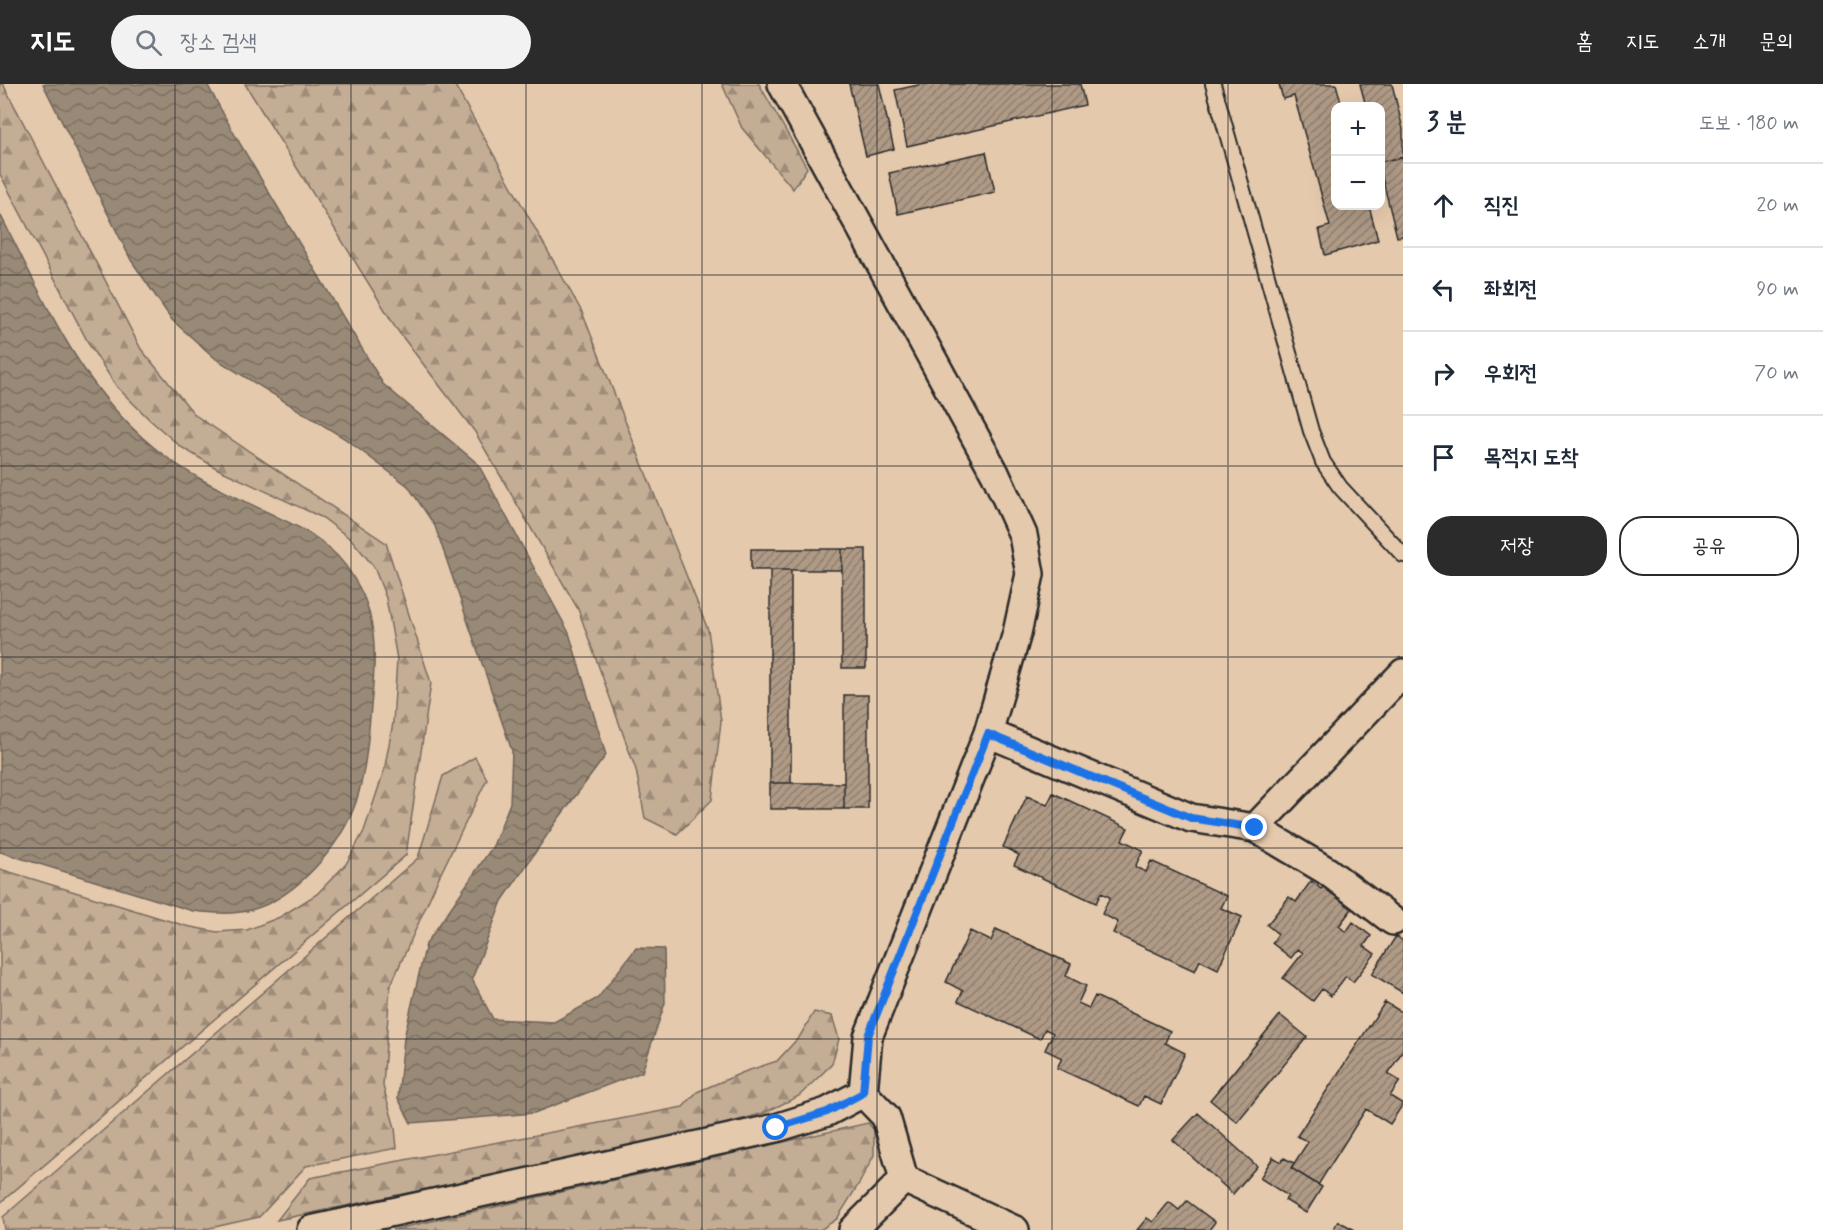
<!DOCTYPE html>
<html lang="ko">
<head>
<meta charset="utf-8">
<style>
	:root { --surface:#fff; --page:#f2f2f3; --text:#1f2937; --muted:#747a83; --line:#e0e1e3; --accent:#2b2b2b }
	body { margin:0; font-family:Mynerve,"Poor Story",sans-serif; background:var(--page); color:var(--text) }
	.controls { position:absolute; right:18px; top:18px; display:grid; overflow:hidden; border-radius:12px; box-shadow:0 6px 24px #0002 }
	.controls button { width:54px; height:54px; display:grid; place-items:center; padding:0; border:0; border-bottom:2px solid var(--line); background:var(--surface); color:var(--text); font:30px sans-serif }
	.stop { position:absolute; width:18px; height:18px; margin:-14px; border:4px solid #1a73e8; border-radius:50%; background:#fff }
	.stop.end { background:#1a73e8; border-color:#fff; box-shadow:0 2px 6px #0008 }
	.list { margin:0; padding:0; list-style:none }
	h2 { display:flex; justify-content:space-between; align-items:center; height:78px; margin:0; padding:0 24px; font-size:26px }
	h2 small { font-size:20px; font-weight:400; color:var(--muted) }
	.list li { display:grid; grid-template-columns:39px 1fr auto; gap:18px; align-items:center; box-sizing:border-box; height:84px; padding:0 24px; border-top:2px solid var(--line) }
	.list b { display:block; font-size:22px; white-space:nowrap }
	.list em { font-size:20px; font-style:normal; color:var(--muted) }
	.actions { display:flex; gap:12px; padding:18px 24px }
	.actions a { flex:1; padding:14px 0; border:2px solid var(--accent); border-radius:24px; text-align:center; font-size:21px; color:var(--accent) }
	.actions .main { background:var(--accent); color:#fff }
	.icon { flex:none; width:33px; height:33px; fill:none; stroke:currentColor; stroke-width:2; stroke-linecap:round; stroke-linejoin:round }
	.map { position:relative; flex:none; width:1403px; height:1146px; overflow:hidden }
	header { display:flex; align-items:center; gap:36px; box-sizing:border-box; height:84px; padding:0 30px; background:var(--accent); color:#fff }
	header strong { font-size:28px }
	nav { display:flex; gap:33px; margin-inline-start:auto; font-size:21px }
	.search { width:420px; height:54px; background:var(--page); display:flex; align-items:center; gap:15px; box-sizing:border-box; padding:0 21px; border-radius:33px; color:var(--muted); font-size:22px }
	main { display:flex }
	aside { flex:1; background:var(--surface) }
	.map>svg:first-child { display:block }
</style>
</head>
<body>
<header>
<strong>지도</strong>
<div class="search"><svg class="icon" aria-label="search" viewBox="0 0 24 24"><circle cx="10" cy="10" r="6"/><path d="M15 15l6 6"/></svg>장소 검색</div>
<nav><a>홈</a><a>지도</a><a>소개</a><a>문의</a></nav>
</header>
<main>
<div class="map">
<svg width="1403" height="1146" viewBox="0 0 1403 1146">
	<defs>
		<pattern id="forest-firs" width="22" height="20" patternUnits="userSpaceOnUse" patternTransform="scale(1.5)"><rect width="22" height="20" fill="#c4ad95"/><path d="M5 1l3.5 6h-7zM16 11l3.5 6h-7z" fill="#9f8d7a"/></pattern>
		<pattern id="water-waves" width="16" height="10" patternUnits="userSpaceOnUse" patternTransform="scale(1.5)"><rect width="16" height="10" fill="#998977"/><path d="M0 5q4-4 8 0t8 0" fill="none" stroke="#7d7062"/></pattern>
		<pattern id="building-hatch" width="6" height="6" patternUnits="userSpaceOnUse" patternTransform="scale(1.5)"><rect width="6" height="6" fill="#af9a86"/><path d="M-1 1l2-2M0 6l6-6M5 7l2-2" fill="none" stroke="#8f7e6e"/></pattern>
	</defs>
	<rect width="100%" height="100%" fill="#e5c9ac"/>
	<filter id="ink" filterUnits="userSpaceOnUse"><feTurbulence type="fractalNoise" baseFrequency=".0167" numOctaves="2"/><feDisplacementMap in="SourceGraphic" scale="12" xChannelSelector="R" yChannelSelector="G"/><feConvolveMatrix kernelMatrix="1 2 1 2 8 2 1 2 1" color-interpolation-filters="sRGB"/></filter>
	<g filter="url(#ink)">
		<path fill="url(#forest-firs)" stroke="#786c60" stroke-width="1.5" d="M0,0H3L141,265L195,331L386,459L431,599L406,771L0,1119V785L186,842L217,848L247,846L280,833L317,810L346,780L364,747L384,687L393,639L397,575L386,514L374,483L352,456L323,434L218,385L181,363L150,336L117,303L90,262L0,90Z
			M245,0H454L582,228L708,546L721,637L712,716L677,750L645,734L636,686L578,525L475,348L398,247Z
			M722,0H759L807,84L793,105L742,44Z
			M475,673L487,695L439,793L390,903L383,1002L395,1044L397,1064L306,1082L259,1133L201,1146H5L3,1133L418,774L443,692Z
			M814,928L832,932L839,955L832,980L799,1012L764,1029L679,1053L277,1136L310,1094L683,1023L697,1008L744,988L777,977L800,952Z
			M868,1039L874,1046V1071L860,1098L837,1135L820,1146H392Z"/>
		<path fill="url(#water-waves)" stroke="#6d6359" stroke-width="1.5" d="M43,0H207L236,53L383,300L478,380L569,549L606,671L556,738L502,817L472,895L493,935L554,938L598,914L636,864L664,865L665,919L642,988L534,1029L411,1039L398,1014L404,954L426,860L493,762L510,719L512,667L435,442L408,402L344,354L216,275L172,236L131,176Z
			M0,130C45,217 84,313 165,372C197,396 232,411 267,428C290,439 312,448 330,465C342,475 352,490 359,503C379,539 375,584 371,622C368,655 366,687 356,718C341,762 296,814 251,826C232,831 212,829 193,827L0,768Z"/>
		<path fill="url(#building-hatch)" stroke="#2b2b2b" stroke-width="1.5" d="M849,0H879L894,65L866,72Z
			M923,0H1080L1085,21L907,62L895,6Z
			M1279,0H1336L1342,22H1336V122H1369L1378,156L1325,171L1319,145L1330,142L1294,12L1283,15Z
			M1360,0H1392L1403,45V73L1380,78V22H1366Z
			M986,68L995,108L898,130L889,89Z
			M1403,73V152L1397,153L1380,85V78Z
			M751,465H842V486H751Z
			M842,465H866V584H842Z
			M770,486H791V699H770Z
			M844,611H868V725H844Z
			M770,699H844V725H770Z
			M1053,709L1128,744L1122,756L1143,766L1135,783L1146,788L1151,777L1227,812L1221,824L1242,833L1218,885L1200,876L1195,887L1113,849L1118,838L1102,830L1110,813L1101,809L1096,819L1014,781L1019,771L1003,763L1027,712L1047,721Z
			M1329,796L1357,818L1339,842L1346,848L1353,838L1371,852L1364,862L1375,870L1353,898L1346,892L1331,912L1322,905L1313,917L1283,894L1303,869L1298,865L1291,874L1272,859L1278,850L1267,841L1289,813L1296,818L1311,797L1321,805Z
			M996,845L1071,880L1066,892L1086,902L1078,919L1089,924L1095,912L1170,947L1165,959L1185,969L1161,1020L1144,1012L1139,1022L1057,984L1062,974L1045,966L1053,949L1045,945L1040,955L958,917L963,907L946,898L970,847L991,857Z
			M1396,852L1403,857V909L1372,890Z
			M1385,918L1403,929V966L1388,990L1400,997L1390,1012L1403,1020L1390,1040L1366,1025L1318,1101L1291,1084L1308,1058L1297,1052Z
			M1280,931L1307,953L1237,1038L1210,1016Z
			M1198,1029L1257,1082L1233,1110L1173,1056Z
			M1273,1073L1281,1078L1284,1074L1294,1079L1291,1084L1322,1103L1306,1129L1285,1116L1288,1112L1260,1094Z
			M1187,1117L1215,1138L1209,1146H1137L1147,1134L1153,1138L1169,1118L1179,1126Z
			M1338,1137L1355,1146H1333Z"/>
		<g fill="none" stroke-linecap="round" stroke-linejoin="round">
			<defs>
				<path id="service" d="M1213,0L1311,347L1323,378L1340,403L1403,471"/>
				<path id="minor" d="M782,0L995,389L1023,451L1030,490L1017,549L988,649L868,953L863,1009
					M988,649L1191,734L1255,744L1327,787L1393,837
					M1255,744L1403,589
					M311,1146L776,1044L827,1028L863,1009L886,1033L904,1095L1015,1146
					M853,1146L904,1095"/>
			</defs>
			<use href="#service" stroke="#2b2b2b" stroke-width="18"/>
			<use href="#minor" stroke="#2b2b2b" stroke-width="32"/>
			<use href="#service" stroke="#e5c9ac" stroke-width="14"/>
			<use href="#minor" stroke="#e5c9ac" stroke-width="27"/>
		</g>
	</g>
	<g fill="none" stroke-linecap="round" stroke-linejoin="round" filter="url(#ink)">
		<path stroke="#1a73e8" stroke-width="8" d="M776,1044L827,1028L863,1009L868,952L988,650L1191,734L1255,744"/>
	</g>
	<path fill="none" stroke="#2b2b2b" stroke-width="1.5" stroke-opacity="0.55" d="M175,0V1146M351,0V1146M526,0V1146M702,0V1146M877,0V1146M1052,0V1146M1228,0V1146M0,191H1403M0,382H1403M0,573H1403M0,764H1403M0,955H1403"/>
</svg>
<div class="controls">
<button>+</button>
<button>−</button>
</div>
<div class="stop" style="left:776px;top:1044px"></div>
<div class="stop end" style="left:1255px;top:744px"></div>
</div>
<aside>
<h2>3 분<small>도보 · 180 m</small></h2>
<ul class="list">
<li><svg class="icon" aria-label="ahead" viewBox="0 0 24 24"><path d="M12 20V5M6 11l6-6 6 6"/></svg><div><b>직진</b></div><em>20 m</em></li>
<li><svg class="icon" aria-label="left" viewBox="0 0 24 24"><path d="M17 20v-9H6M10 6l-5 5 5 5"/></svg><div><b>좌회전</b></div><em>90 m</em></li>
<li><svg class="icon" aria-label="right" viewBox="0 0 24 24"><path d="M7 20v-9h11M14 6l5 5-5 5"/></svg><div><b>우회전</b></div><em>70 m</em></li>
<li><svg class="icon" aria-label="arrive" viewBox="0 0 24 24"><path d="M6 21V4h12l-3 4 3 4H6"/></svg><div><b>목적지 도착</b></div></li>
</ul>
<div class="actions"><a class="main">저장</a><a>공유</a></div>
</aside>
</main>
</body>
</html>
